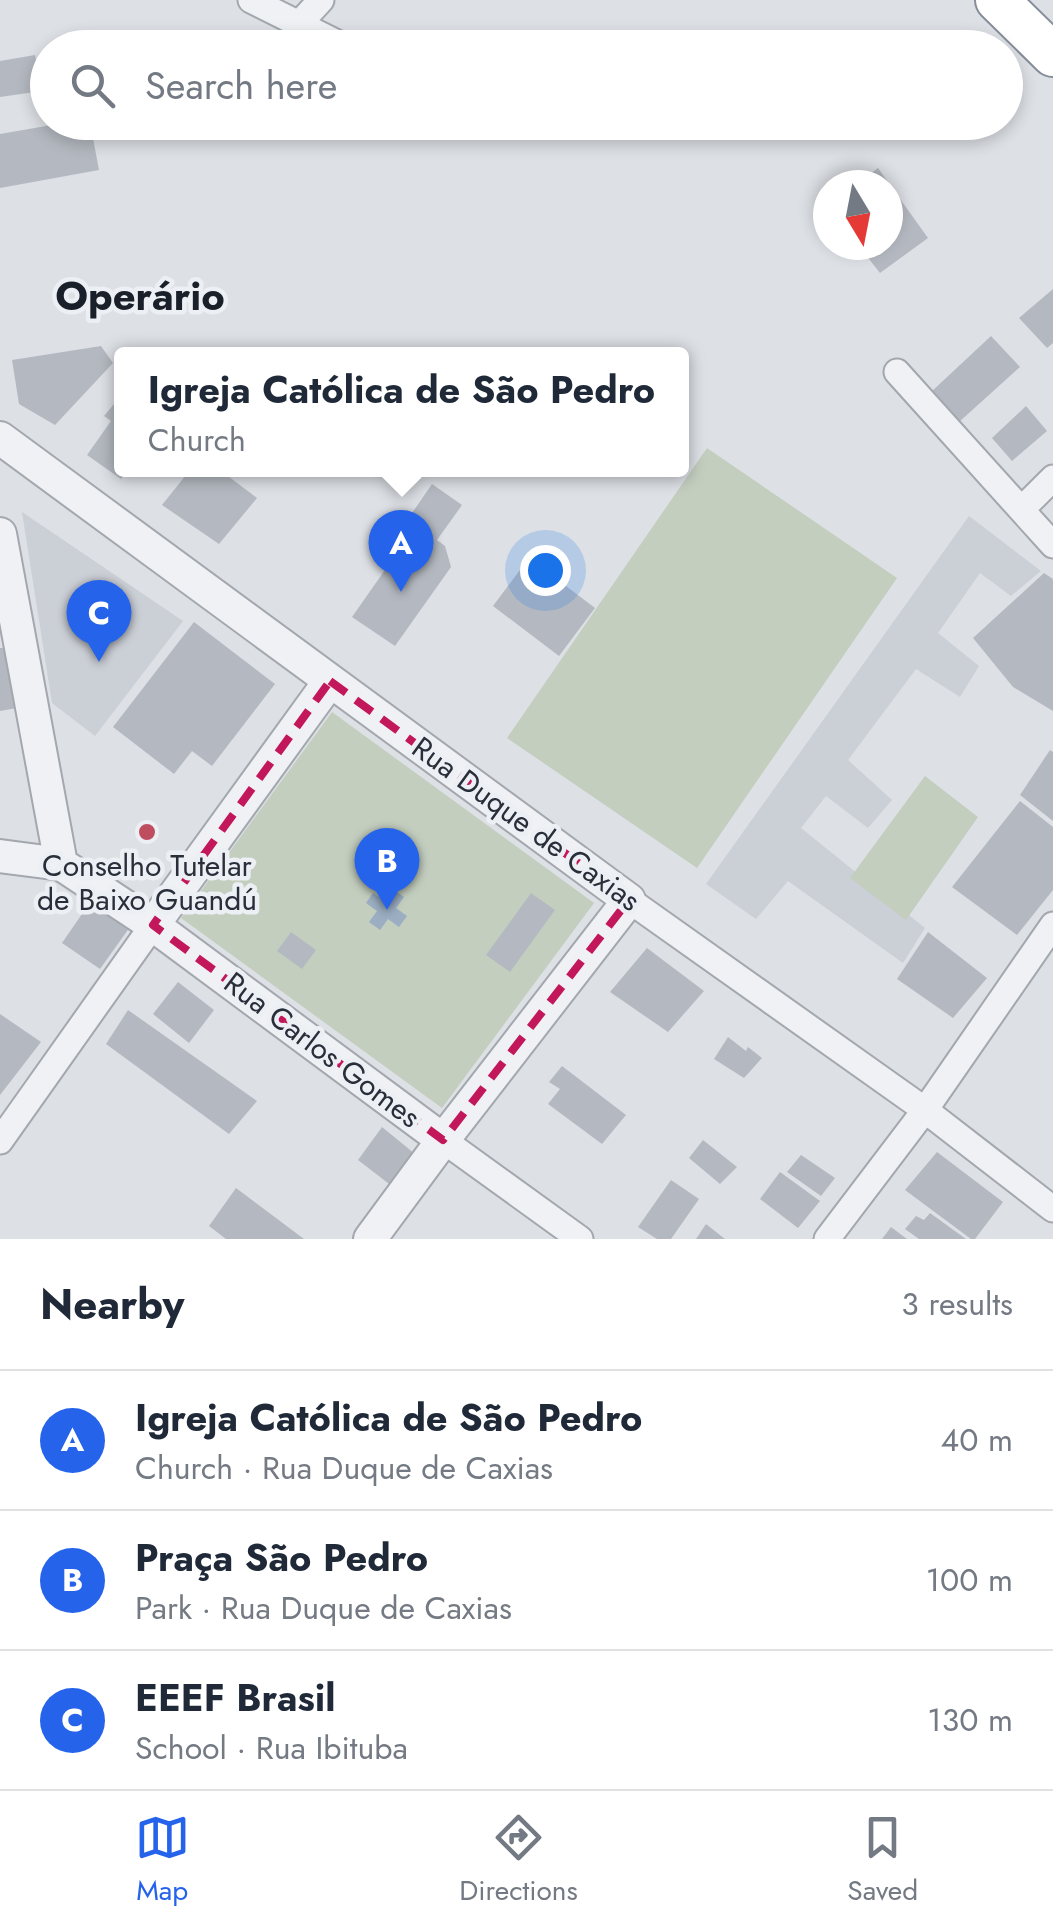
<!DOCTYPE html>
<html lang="en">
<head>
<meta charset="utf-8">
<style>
	:root { --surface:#fff; --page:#f6f6f7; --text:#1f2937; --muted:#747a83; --line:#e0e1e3; --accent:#2563eb }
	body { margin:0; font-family:Jost,sans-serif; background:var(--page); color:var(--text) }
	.compass { position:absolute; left:813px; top:170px; width:90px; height:90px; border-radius:50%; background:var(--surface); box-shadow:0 5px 15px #0003; rotate:170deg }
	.you { position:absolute; left:545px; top:570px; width:35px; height:35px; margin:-25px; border:8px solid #fff; border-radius:50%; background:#1a73e8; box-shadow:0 0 0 15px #1a73e833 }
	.badge { display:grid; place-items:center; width:65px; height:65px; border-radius:50%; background:var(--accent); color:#fff; font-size:32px; font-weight:700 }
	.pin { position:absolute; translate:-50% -82px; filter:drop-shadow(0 2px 5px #0008) }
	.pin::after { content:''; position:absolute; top:52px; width:35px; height:30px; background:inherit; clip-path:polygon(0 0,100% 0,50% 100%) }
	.popup { position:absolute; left:114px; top:347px; width:575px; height:130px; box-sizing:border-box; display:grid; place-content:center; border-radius:10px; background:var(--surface); filter:drop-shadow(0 2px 8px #0005); font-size:32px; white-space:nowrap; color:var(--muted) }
	.popup b { font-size:38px; color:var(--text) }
	.popup::after { content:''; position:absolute; left:50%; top:100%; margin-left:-20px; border:20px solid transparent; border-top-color:var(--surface) }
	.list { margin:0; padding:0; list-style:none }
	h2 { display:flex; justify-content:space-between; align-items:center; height:130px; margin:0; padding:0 40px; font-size:42px }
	h2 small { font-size:32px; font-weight:400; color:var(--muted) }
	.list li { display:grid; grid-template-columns:65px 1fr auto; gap:30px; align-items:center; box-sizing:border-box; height:140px; padding:0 40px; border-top:2px solid var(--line) }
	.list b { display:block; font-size:38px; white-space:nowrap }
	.list p { margin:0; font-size:32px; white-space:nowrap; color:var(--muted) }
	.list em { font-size:32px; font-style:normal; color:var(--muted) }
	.icon { flex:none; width:55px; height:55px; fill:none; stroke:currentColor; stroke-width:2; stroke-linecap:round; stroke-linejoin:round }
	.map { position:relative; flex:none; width:1053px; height:1239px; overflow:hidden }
	.search { position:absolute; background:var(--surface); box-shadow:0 5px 15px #0003; left:30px; right:30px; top:30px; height:110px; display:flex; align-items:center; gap:25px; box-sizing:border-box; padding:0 35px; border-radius:55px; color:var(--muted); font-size:38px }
	.sheet { height:550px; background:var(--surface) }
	nav { display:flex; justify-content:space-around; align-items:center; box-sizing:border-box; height:140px; border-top:2px solid var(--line); background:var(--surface); font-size:28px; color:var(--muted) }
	nav a { display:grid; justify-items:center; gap:5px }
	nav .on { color:var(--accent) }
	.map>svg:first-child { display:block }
</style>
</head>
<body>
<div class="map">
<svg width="1053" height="1239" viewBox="0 0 1053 1239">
	<rect width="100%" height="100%" fill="#dde0e5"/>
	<path fill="#cbcfd6" d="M22,512L183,621L95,736L52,703Z
		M969,516L1041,571L1011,596L980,573L938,633L979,666L960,697L916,669L848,760L892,800L868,828L826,796L801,828L925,928L903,963L788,881L756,919L706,884Z"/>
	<path fill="#c3cebf" d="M707,448L897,578L697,868L507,738Z
		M332,712L594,903L442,1108L181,918Z
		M925,776L978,817L906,920L850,878Z"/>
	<path fill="#9baec2" d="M394,890L404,897L396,908L407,916L399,927L388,919L380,930L369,922L377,911L366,903L373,893L385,901Z"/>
	<path fill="#b4b9c1" d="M35,55L42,91L0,97V61Z
		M69,122H90L99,170L0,188V134Z
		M878,168L928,238L880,273L858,245H888V185H856Z
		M1053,289V343L1047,348L1019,318Z
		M991,336L1020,367L959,422L931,392Z
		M101,346L113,363L55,425L19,404L12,360Z
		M114,404L121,407V470H128L121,479L87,455L111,421L104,416Z
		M1026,406L1047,431L1012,461L992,438Z
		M190,470H220L257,498L219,544L162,505Z
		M432,484L462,505L437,540L445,546L451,567L395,646L352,617L408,537L428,532L408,519Z
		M529,558L595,608L559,656L493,606Z
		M1044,573L1053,579V711L1013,687L973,638Z
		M194,622L275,684L212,766L192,751L174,774L113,727Z
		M0,648H3L17,708L0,711Z
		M1050,750L1053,752V821L1020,795Z
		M1020,801L1053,827V890L1017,935L952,887Z
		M531,893L555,910L510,972L486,955Z
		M93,898L130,927L100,969L62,943Z
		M291,932L316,950L302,969L277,951Z
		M928,932L987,978L953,1018L897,979Z
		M647,948L704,991L668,1032L610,992Z
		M178,982L214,1010L189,1043L153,1014Z
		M128,1010L257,1101L229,1134L106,1044Z
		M0,1014L41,1042L0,1095Z
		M728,1037L746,1051L748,1047L762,1058L744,1078L714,1059Z
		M562,1066L626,1115L602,1144L548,1104L560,1089L549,1082Z
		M382,1127L420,1158L397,1190L358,1160Z
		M703,1140L737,1167L720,1184L689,1158Z
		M937,1152L1003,1202L975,1239H971L905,1190Z
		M801,1155L835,1178L821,1196L787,1172Z
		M780,1172L820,1201L798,1228L760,1199Z
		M671,1180L699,1199L671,1239H657L638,1227Z
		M236,1188L304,1239H226L209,1226Z
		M930,1213L966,1239H919L905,1229L916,1216L924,1220Z
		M706,1224L725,1239H696Z
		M891,1227L907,1239H882Z"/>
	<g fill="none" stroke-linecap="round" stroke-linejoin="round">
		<defs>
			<path id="minor" d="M251,0L347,48
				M299,24L321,0
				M897,372L1053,545
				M1022,509L1053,478
				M629,900L925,1110L1053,1209
				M443,1140L580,1239
				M0,1141L153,925
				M827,1239L925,1110L1053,925"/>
			<path id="tertiary" d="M0,438L629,900L443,1140L370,1239
				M0,534L61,864
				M0,856L61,864L153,925L443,1140
				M153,925L330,681"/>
			<path id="trunk" d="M997,0L1053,55"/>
		</defs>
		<use href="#minor" stroke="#a3a7ae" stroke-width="29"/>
		<use href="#tertiary" stroke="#a3a7ae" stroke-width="36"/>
		<use href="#trunk" stroke="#868e9a" stroke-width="46"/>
		<use href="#minor" stroke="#eff1f4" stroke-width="25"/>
		<use href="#tertiary" stroke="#eff1f4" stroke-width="32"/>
		<use href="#trunk" stroke="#fff" stroke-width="42"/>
	</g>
	<path fill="none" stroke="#c2185b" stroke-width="8" stroke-dasharray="20 12" stroke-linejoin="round" d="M330,681L629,900L443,1140L153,925Z"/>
	<circle fill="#be4d5f" stroke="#eceff3" stroke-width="4" cx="147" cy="832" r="10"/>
	<g text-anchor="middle" stroke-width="9" stroke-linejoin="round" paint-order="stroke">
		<g font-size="30" fill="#282e3a" stroke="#eceff3">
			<text transform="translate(526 824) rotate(36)" y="10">Rua Duque de Caxias</text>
			<text transform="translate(322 1050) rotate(37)" y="10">Rua Carlos Gomes</text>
		</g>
		<g font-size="30" fill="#282e3a" stroke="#eceff3">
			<text x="147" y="876">Conselho Tutelar<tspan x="147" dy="34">de Baixo Guandú</tspan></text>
		</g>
		<g font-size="40" font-weight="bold" fill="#1a202a" stroke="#eceff3">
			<text x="140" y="310">Operário</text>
		</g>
	</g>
</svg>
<svg class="compass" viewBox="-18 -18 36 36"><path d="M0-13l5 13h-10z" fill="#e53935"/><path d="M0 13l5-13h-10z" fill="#747a83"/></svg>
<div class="you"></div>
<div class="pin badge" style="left:401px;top:592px">A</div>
<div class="popup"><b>Igreja Católica de São Pedro</b>Church</div>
<div class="pin badge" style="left:387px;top:910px">B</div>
<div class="pin badge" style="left:99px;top:662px">C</div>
<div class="search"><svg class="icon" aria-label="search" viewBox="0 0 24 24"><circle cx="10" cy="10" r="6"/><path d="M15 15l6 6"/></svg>Search here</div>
</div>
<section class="sheet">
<h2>Nearby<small>3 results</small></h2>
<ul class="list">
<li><span class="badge">A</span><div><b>Igreja Católica de São Pedro</b><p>Church · Rua Duque de Caxias</p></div><em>40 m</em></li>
<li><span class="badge">B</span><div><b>Praça São Pedro</b><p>Park · Rua Duque de Caxias</p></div><em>100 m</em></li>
<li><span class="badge">C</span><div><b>EEEF Brasil</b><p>School · Rua Ibituba</p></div><em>130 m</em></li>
</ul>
</section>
<nav>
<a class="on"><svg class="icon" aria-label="map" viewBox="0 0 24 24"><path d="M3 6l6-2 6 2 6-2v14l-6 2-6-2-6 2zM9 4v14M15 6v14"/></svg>Map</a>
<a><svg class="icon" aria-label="directions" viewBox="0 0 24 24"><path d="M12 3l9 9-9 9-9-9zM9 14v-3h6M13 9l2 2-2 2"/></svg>Directions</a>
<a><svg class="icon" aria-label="saved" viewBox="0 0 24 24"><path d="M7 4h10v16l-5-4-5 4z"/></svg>Saved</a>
</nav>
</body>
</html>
